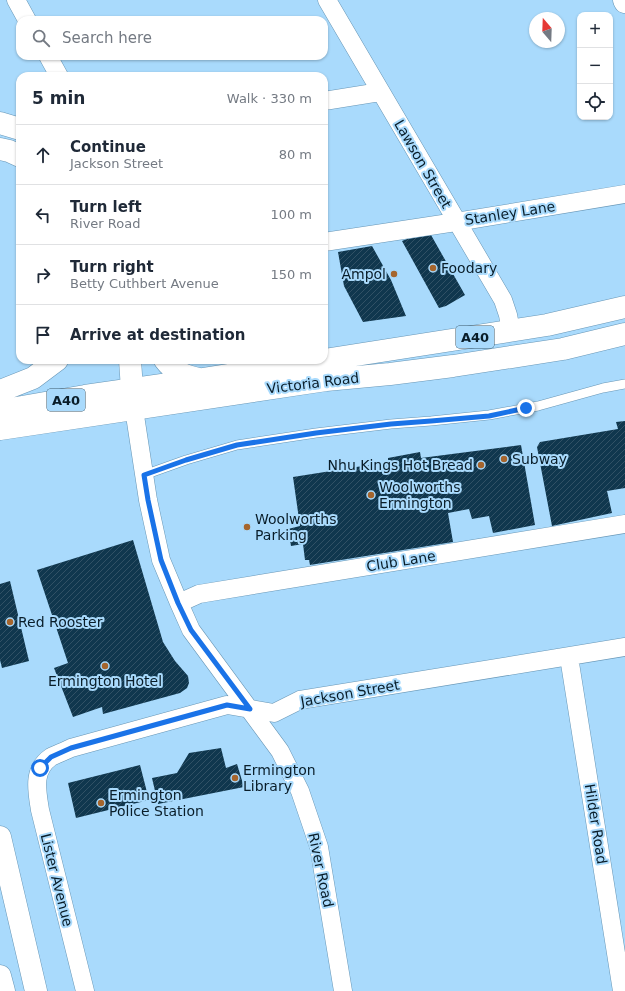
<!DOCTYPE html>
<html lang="en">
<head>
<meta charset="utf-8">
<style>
	:root { --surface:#fff; --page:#f6f6f7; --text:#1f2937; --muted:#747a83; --line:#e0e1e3 }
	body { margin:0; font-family:"DejaVu Sans",sans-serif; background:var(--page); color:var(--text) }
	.controls { position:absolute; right:12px; top:12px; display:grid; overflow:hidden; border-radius:8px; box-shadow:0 1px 3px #0004 }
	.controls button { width:36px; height:36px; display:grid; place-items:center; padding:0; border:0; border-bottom:1px solid var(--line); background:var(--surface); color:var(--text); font:20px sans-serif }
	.compass { position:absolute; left:529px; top:12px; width:36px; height:36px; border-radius:50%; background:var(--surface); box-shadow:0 1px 3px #0004; rotate:341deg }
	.stop { position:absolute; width:12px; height:12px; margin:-9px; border:3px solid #1a73e8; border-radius:50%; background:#fff }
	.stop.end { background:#1a73e8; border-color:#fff; box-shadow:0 1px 4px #0008 }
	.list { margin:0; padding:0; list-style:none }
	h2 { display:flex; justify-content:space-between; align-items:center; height:52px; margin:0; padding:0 16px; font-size:17px }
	h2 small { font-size:13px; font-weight:400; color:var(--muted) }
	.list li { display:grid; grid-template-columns:26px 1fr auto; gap:12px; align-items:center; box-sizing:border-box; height:60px; padding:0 16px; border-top:1px solid var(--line) }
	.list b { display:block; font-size:15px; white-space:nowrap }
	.list p { margin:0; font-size:13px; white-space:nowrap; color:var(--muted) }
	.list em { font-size:13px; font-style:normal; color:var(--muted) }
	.icon { flex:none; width:22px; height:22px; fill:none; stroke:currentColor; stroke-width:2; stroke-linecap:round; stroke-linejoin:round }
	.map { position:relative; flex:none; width:625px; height:991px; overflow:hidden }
	.search { position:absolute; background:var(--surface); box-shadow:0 1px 3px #0004; left:16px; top:16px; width:312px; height:44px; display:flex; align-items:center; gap:10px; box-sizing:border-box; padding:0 14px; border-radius:12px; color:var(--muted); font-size:15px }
	.panel { position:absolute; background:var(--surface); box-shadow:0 1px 3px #0004; left:16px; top:72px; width:312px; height:292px; border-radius:12px }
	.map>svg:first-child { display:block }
</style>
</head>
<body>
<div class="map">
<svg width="625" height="991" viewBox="0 0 625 991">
	<defs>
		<pattern id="building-hatch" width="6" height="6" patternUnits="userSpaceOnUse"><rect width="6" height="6" fill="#10374e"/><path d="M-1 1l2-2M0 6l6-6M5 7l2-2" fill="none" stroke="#315165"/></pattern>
	</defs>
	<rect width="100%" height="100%" fill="#a9dafc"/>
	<path fill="url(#building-hatch)" d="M431,235L465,295L446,306L439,308L402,241L407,239Z
		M372,246L391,280L406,316L363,322L344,286L338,252Z
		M625,421V488L607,491L612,513L552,526L537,447L540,442L618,429L616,422Z
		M521,445L535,525L493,533L489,516L472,519L469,509L448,513L453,542L310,565L309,560H305L303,544L291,546L288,529L300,526L293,477L388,462V458L420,452L421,458Z
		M133,540L163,642L175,661L188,676L189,683L187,688L180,693L103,714L102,707L73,717L54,668L68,663L37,570Z
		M10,581L29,661L2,668L0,660V584Z
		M221,748L226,768L237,764L244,787L158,804L152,778L177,773L189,753Z
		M140,765L149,800L76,818L68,783Z"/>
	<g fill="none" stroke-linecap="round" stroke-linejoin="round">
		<defs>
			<path id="lane" d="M144,475L186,460L237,445L316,433L391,424L431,421L489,415L538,406L603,388L625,384"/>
			<path id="street" d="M16,0L27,20
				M327,0L503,300L508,315L511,331
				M48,56L59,76
				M324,101L380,92
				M324,242L456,222L625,194
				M134,409L148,500L161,560L179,603L191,630L280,751L300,791L319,847L343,991
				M179,603L199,594L625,524
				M569,657L622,991
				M85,991L40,810C37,791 32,770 51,757C57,754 65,751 71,748L227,705L274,713L300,700L625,647"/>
			<path id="secondary" d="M624,0L625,2"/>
			<path id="highway" d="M0,123L20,129
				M0,149L9,151L20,156
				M130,360L133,404
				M165,360C174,372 185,376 199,379
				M324,360L547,325L625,307
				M0,391L33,378L57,360
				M0,411L85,396L204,379L323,360
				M0,429L326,380L390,374L453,366L563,349L625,334
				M0,837L36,991
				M0,976L4,991"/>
		</defs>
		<use href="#lane" stroke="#6796b6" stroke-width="10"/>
		<use href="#street" stroke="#6796b6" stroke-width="19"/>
		<use href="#secondary" stroke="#6796b6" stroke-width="23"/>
		<use href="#highway" stroke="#6796b6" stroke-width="23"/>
		<use href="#lane" stroke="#fff" stroke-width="9"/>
		<use href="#street" stroke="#fff" stroke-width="18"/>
		<use href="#secondary" stroke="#fff" stroke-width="22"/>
		<use href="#highway" stroke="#fff" stroke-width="22"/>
	</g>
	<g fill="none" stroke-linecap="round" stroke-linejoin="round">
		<path stroke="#1a73e8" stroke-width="5" d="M40,768L51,757L71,748L227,705L250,709L191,630L178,603L161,560L148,500L144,475L186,460L237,445L316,433L391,424L431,421L489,416L526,408"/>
	</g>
	<g fill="#a5652d" stroke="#a9dafc" stroke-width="1.5">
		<circle cx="433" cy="268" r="4"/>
		<circle cx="394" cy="274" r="4"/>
		<circle cx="504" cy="459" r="4"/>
		<circle cx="481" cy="465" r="4"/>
		<circle cx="371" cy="495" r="4"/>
		<circle cx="247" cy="527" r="4"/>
		<circle cx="10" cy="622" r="4"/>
		<circle cx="105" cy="666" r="4"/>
		<circle cx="235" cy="778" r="4"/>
		<circle cx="101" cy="803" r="4"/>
	</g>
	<g text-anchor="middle" stroke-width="4" stroke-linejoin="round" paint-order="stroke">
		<g fill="#a9dafc" stroke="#395668" stroke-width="1">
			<rect x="456" y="326" width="38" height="22" rx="3"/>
			<rect x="47" y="389" width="38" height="22" rx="3"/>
		</g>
		<g font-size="13" font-weight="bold" fill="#091d29">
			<text x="475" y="342">A40</text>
			<text x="66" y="405">A40</text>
		</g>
		<g font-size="14" fill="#091d29" stroke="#a9dafc">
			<text transform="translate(423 164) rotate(60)" y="5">Lawson Street</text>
			<text transform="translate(510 213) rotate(-9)" y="5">Stanley Lane</text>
			<text transform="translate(313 383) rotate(-7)" y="5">Victoria Road</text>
			<text transform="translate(401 561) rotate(-9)" y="5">Club Lane</text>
			<text transform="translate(350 693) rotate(-10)" y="5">Jackson Street</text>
			<text transform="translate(596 824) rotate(81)" y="5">Hilder Road</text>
			<text transform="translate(321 870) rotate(78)" y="5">River Road</text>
			<text transform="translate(57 880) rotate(76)" y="5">Lister Avenue</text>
		</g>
		<g font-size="14" fill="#091d29" stroke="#a9dafc" text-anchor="start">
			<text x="441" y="273">Foodary</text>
			<text x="386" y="279" text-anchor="end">Ampol</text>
			<text x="512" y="464">Subway</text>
			<text x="473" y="470" text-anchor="end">Nhu Kings Hot Bread</text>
			<text x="379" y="492">Woolworths<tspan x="379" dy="16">Ermington</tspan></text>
			<text x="255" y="524">Woolworths<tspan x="255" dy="16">Parking</tspan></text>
			<text x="18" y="627">Red Rooster</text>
			<text x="105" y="686" text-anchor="middle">Ermington Hotel</text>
			<text x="243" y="775">Ermington<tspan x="243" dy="16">Library</tspan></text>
			<text x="109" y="800">Ermington<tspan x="109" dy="16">Police Station</tspan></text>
		</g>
	</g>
</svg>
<div class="controls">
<button>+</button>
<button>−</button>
<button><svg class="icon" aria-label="locate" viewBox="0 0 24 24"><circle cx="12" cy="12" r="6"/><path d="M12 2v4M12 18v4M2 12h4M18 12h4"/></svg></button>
</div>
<svg class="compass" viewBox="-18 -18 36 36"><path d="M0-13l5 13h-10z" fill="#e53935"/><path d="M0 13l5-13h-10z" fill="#747a83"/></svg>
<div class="stop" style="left:40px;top:768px"></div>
<div class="stop end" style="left:526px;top:408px"></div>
<div class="search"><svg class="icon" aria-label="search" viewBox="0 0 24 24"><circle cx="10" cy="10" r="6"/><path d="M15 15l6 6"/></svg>Search here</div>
<section class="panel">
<h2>5 min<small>Walk · 330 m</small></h2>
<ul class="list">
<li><svg class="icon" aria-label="ahead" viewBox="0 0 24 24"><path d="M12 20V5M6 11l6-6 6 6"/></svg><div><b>Continue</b><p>Jackson Street</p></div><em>80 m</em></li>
<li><svg class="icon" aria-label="left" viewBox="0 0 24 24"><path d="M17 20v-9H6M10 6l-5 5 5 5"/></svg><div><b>Turn left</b><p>River Road</p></div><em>100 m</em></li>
<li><svg class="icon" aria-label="right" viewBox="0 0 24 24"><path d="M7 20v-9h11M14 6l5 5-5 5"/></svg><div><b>Turn right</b><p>Betty Cuthbert Avenue</p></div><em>150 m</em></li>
<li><svg class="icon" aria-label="arrive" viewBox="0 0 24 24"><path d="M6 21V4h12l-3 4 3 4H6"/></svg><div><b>Arrive at destination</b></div></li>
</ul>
</section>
</div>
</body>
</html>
